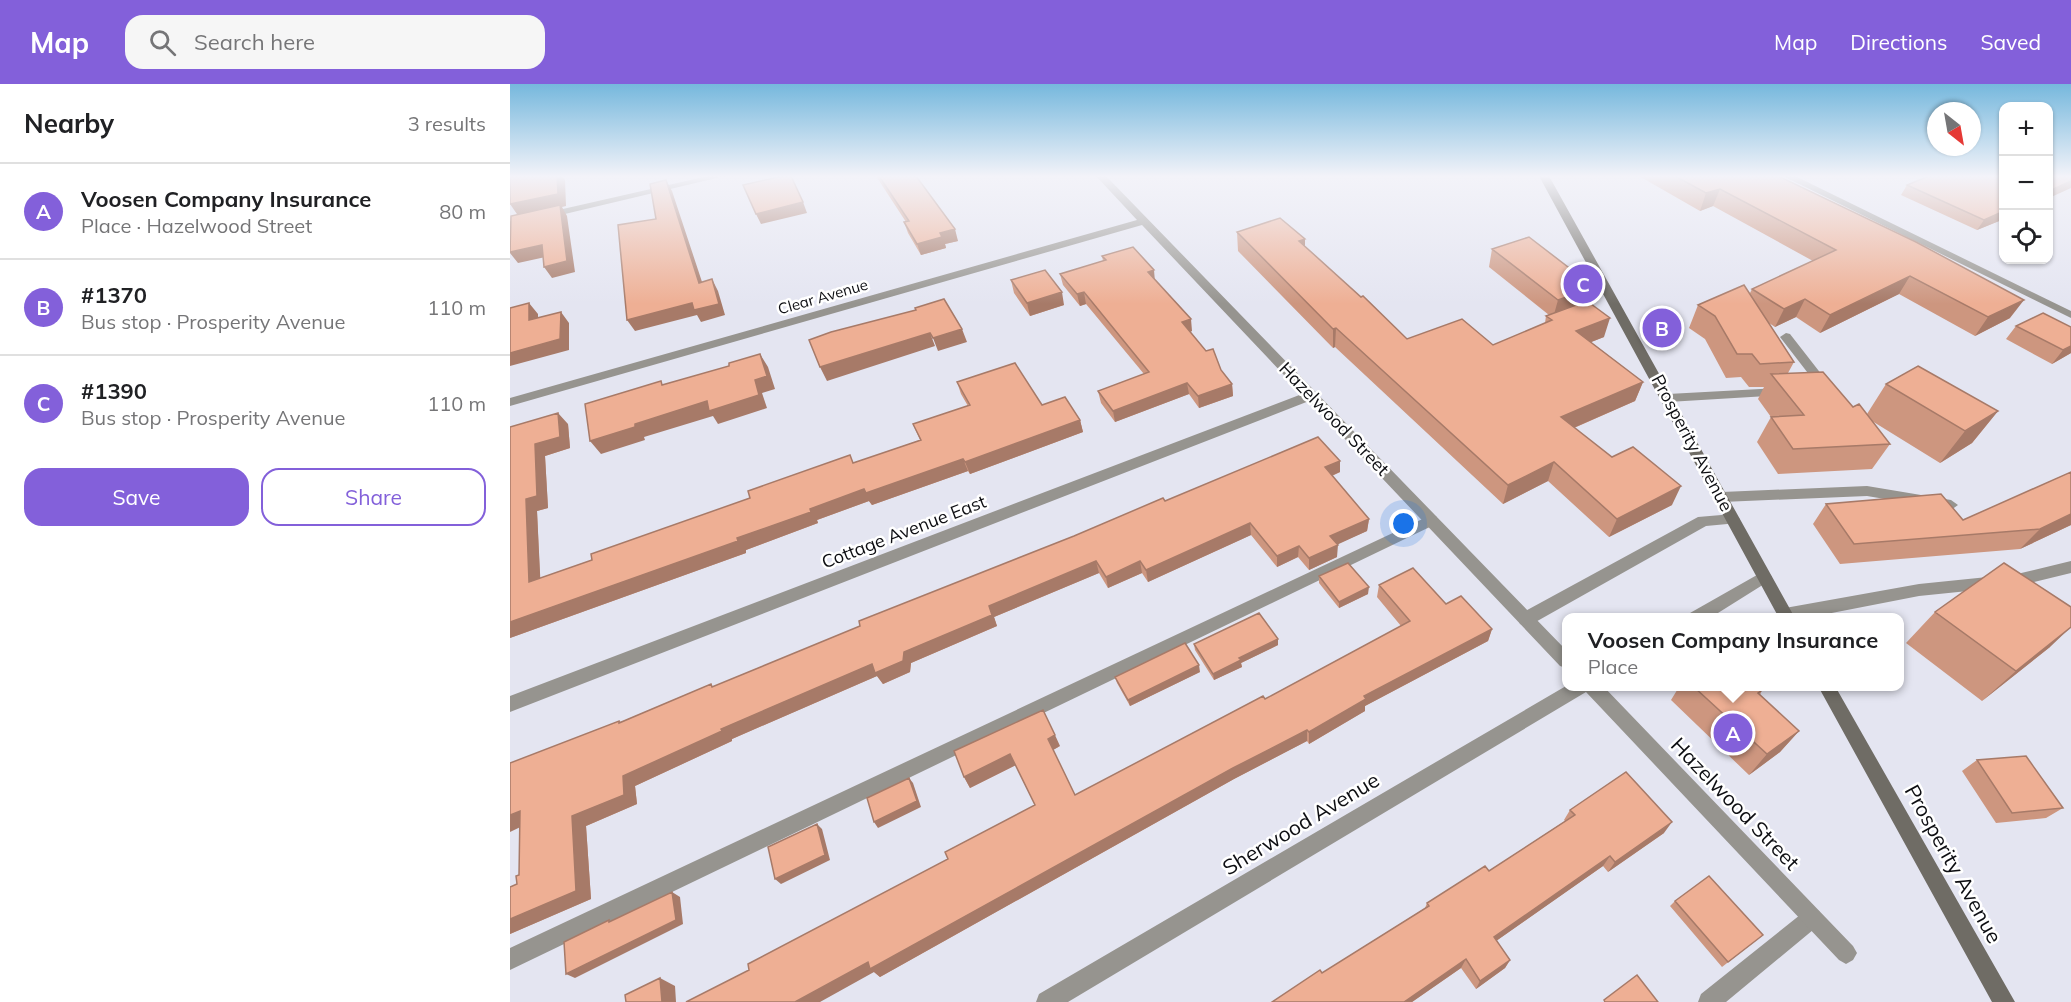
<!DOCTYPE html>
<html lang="en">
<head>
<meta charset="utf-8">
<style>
	:root { --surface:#fff; --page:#f6f6f6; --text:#202124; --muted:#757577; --line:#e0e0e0; --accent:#8360da }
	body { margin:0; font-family:Mulish,sans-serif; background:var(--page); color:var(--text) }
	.controls { position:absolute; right:18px; top:18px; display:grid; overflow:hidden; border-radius:12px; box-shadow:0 2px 4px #0004 }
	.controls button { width:54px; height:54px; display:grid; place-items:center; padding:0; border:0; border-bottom:2px solid var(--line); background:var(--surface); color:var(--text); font:30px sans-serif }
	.compass { position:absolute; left:1417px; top:18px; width:54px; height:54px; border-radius:50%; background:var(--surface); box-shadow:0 2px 4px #0004; rotate:149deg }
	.you { position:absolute; left:894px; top:440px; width:21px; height:21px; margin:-15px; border:4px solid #fff; border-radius:50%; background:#1a73e8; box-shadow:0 0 0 9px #1a73e833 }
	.badge { display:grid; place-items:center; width:39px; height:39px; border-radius:50%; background:var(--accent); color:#fff; font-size:20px; font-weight:700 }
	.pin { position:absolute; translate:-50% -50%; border:3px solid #fff; box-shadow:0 2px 6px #0006 }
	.popup { position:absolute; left:1052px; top:529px; width:342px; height:78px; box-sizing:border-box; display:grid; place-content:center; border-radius:12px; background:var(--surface); filter:drop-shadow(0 2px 4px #0005); font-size:20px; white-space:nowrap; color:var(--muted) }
	.popup b { font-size:22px; color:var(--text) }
	.popup::after { content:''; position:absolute; left:50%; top:100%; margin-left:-12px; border:12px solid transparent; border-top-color:var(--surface) }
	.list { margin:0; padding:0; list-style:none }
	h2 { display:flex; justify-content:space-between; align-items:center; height:78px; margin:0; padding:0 24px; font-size:26px }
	h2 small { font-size:20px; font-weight:400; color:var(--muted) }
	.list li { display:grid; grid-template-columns:39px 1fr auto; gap:18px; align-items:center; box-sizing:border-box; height:96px; padding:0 24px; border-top:2px solid var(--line) }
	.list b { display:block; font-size:22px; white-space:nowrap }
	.list p { margin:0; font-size:20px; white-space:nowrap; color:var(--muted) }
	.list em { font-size:20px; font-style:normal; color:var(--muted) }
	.actions { display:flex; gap:12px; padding:18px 24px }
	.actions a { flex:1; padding:14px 0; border:2px solid var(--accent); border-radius:18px; text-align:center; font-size:21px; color:var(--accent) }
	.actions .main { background:var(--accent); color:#fff }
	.icon { flex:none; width:33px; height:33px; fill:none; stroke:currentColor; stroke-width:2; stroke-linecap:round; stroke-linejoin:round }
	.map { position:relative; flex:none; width:1561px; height:918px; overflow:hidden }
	header { display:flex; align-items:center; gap:36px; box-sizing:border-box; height:84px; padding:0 30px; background:var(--accent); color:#fff }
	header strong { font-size:28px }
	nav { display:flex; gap:33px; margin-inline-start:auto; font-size:21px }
	.search { width:420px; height:54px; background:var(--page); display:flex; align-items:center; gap:15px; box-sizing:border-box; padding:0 21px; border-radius:18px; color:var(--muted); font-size:22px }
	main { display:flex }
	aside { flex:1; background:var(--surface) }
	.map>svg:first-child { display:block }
</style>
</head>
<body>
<header>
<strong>Map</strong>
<div class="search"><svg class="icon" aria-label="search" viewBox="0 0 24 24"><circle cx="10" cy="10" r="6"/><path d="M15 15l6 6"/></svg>Search here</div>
<nav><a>Map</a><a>Directions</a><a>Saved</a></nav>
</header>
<main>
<aside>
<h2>Nearby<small>3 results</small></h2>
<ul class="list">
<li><span class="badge">A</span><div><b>Voosen Company Insurance</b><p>Place · Hazelwood Street</p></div><em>80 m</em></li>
<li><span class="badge">B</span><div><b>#1370</b><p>Bus stop · Prosperity Avenue</p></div><em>110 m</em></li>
<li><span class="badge">C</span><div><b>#1390</b><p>Bus stop · Prosperity Avenue</p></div><em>110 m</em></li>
</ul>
<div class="actions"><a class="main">Save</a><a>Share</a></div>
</aside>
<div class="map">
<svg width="1561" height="918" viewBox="0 0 1561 918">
	<rect width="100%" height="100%" fill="#e4e5f1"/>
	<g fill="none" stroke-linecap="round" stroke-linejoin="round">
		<path fill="#96948f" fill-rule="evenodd" d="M1276,249L1280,250L1319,300L1321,303L1319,306H1311L1270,253Z
			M1269,304L1274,305L1275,308L1274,311L1158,318L1152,314L1158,310Z
			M1357,402L1441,416L1448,421L1441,426L1357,412L1212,418L1205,413L1212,408Z
			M1223,430L1230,435L1228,439L1196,442L1022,540L1016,542L1010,540L1008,535L1010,530L1188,433Z
			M921,431L926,432L928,436L926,440L0,886V864Z
			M1561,477V489L1507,502L1409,512L1296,534H1268L1267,531L1269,526L1275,524L1409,500L1507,490Z
			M1302,824L1309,827L1312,834L1309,841L1216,918H1188L1191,910L1295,827Z"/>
		<path fill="#96948f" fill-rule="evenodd" d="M198,92H215L0,143V137Z
			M586,92H596L1056,566V584L1050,582L799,317L0,628V612L792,310L632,141L0,322V314L627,136Z
			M1273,92H1285L1561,227V234Z
			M1254,487L1259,489L1262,493L1259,497L1200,534H1178L1180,529Z
			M1056,602H1093L1343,862L1347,869L1343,876L1336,880L1329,876L1076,608L558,918H526L529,910Z"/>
		<path fill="#6f6c65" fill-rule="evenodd" d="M1029,92H1039L1285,534H1269Z
			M1308,602H1325L1505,918H1482Z"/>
	</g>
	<path fill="#cd967f" d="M366,92H406L448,157L435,160L436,164L411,171L398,149L394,138H396Z
		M1129,92H1268L1500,234L1465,252L1389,210L1310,249L1286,233L1265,243L1259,239L1284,278L1278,289L1357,330L1376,300L1488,327L1462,359L1430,379L1362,337L1380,360L1362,385L1268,390L1247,358L1261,333L1248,315L1254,303H1239L1231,293L1216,294L1195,255L1179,244L1188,221L1240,209L1242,205L1303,177L1203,122L1190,127Z
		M1494,92V135L1467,146L1391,111L1397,101Z
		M727,148L795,163L897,255L983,261L1035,239L1036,232L1039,231L979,183L982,165L1084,203L1079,219L1094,253L1081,258L1133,298L1125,317L1064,344L1162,421L1099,453L1038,397L993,420L825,263L823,264L728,167Z
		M592,172L645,196L682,247L680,248L722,300L723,312L689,324L679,310L605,338L591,319L588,307L634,290L576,220L570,222L553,201L550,190L593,177Z
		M501,196L554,221L520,232L504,209Z
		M1506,242L1561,243V269L1542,280L1496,255Z
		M447,298L532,321L570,336L573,348L460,390L458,387L362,421L359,417L307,436L308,439L236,466V469L0,554V343L58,340L60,364L35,372L38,424L27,427L30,494L82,476L344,379L410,356L403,340L458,322L451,310Z
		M830,377V388L822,392L859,435L857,447L827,460V473L799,486L788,473L767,483L741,451L638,498L632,489L598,504L589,489L484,533L487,542L401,579L400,588L373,600L367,592L222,655V657L125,702L127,720L76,742L81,815L0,850V803L7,800L9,791L109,637L111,638L201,600L203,603L655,417Z
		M1561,388V441L1510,465L1330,480L1303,440L1316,420L1453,436Z
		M809,492L858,510L829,524L809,499Z
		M869,501L936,520L982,545L978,557L855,622V627L799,660L797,657L724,695L370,893L364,888L239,886L438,775L525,721L506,681L460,704L454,693L550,662L543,666L565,711L755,615L891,542L867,513Z
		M1425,528L1540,563L1472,617L1396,559Z
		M684,560L768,561L731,579L732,583L704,596L685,566Z
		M690,588L620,622L607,599L605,593Z
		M1169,603H1253L1250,611L1289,647L1270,668L1239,691L1161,616Z
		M1467,676L1553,724L1536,734L1486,739L1452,687Z
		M1060,726L1154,749L1098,788L1093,782L986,857L1000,876L995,884L966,905L951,884L902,918H762L812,889L915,824L917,819L979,787L1055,737L1054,736Z
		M1165,817L1253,851L1212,883L1160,822Z"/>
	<path fill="#a77a68" d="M47,92H52L55,96L56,122L52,123L57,132L65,188L42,194L34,183L57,177L9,133L0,120Z
		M156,96L162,107L196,210L189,199Z
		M1561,97V104L1539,114V107Z
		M1210,105L1203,122L1190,127L1196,109Z
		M293,118L297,129L251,140L246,130Z
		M1494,127V135L1467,146L1474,136Z
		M445,145L448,157L435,160L436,164L411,171L407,160L430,149Z
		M795,155V174L789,157Z
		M32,161L40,172L8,179L0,169V168Z
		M644,186L645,198L638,188Z
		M1400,192L1389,210L1310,249L1320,231Z
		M202,195L208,207L215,231L191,238L187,231L125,247L117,236Z
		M1084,203L1079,221L1043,234L1048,216Z
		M552,208L554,221L520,232L517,219Z
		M574,208L576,220L570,222L567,210Z
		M1295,215L1286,233L1265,243L1274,225Z
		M1514,216L1500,234L1465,252L1478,233Z
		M19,219L28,230V247L19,236Z
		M51,228L59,239V266L0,282V269Z
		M1100,234L1094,253L1061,266L1066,247Z
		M681,235L682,247L673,250L672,238Z
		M826,244L825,263L823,264V245Z
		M452,245L457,258L428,267L423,254Z
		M420,249L425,262L317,297L310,283Z
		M1561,262V269L1542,280L1553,266Z
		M250,270L258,283L265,305L252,309L257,324L208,340L203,332L134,353L135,356L91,370L80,357L245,296Z
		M1133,298L1125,317L1045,352L1051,333Z
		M677,299L679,310L605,338L603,327Z
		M722,300L723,312L689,324L688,312Z
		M1488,327L1462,359L1430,379L1455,347Z
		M48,329L58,340L60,364L35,372L38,424L27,427L31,509L19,498L16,415L25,360Z
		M570,336L573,348L460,390L455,378Z
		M453,375L458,387L362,421L359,417L307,436L308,439L236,466V469L0,554V538L227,454L300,425L354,405Z
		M830,377V388L814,395L815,383Z
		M1044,378L1038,397L993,420L998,401Z
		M1171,402L1162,421L1099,453L1107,435Z
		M1561,430V441L1510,465L1530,445Z
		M859,435L857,447L820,464V452Z
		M740,439L741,451L638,498L636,486Z
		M828,461L827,473L799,486V474Z
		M789,462L788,473L767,483V472Z
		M586,477L589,489L484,533L487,542L401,579L400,588L373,600L367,592L222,655V657L125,702L127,720L76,742L81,815L0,850V835L62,732L113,692L211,645L362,580L394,568L479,522Z
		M630,477L632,489L598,504L596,493Z
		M859,503L858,510L829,524V518Z
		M1561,543L1540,563L1472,617L1506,587Z
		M982,545L978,557L855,622V627L799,660V648L854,612Z
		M768,555V561L731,579L732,583L704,596L703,590L729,574Z
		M689,581L690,588L620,622L618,616Z
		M797,646V657L724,695L370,893L364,888L310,918H285L358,878L723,684Z
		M1289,647L1270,668L1239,691L1257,670Z
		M545,651L550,662L543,666L538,655Z
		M500,670L506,681L460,704L454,693Z
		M399,694L403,699L411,723L368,744L364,738Z
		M10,727L25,736L0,748V731Z
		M1162,738L1154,749L1098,788L1105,778Z
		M307,740L312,745L320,776L271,800L265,795Z
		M1100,772L1093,782L979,862L984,853Z
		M162,808L170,813L173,840L65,894L56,890Z
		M956,875L951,884L902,918H894Z
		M1000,876L995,884L966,905L970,897Z
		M150,894L165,902L166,918H152Z"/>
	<path fill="#eeaf94" stroke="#a77a68" stroke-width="1.5" d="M0,92H47L48,110L0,120Z
		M273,92H281L293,118L246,130L233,101Z
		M369,92H406L445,145L430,149L432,153L407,160L394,138L399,137Z
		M1165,92H1268L1406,158L1514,216L1478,233L1400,192L1320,231L1295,215L1274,225L1242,205L1326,166L1210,105L1196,109Z
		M1419,92H1494V127L1474,136L1397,101Z
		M1539,92H1561V97L1539,107Z
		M156,96L189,199L202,195L209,220L184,226L182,219L117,236L108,141L146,135L140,100Z
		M50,121L57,177L34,183L32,161L0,168L1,132Z
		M770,134L795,155L789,157L851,213L853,212L897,255L952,235L983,261L1042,236L1036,232L1077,217L1100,234L1066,247L1133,298L1051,333L1102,373L1123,363L1171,402L1107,435L1044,378L998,401L826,244L823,245L727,148Z
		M1019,153L1084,203L1048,216L982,165Z
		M623,163L644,186L638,188L681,235L672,238L696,267L703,265L711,286L722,300L688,312L677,299L603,327L588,307L639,288L574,208L567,210L550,190L596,176L592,172Z
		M535,186L552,208L517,219L501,196Z
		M1234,201L1284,278L1250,280L1242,270H1227L1205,232L1188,221Z
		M434,215L452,245L423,254L420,249L310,283L299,256L321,248L406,226L405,224Z
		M19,219V236L51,228L50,255L0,269V224Z
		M1533,229L1561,243V262L1553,266L1506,242Z
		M250,270L257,292L245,296L249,311L199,327L197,317L125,340V343L80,357L75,320L151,297L152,301L219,282V279Z
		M505,279L532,321L555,313L570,336L455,378L453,375L356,409L354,405L300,425L301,428L227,454L228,457L0,538V343L48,329L50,353L25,360L27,412L16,415L19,498L82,476L81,470L240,414L238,407L340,371L343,379L411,356L403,340L460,321L447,298Z
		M1408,282L1488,327L1455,347L1376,300Z
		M1313,288L1343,323L1349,320L1380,360L1283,365L1261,333L1294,331L1261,290Z
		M808,353L830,377L815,383L859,435L820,452L828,461L799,474L789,462L767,472L740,439L636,486L630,477L596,493L586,477L479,522L482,531L394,568L393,577L365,589L362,580L211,645L212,647L113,692L114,711L62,732L66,807L0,835V803L7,800L6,792L9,791L10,727L0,731V679L109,637V639L201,600L202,603L350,542L349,537L564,452L653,414L655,417Z
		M1561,388V430L1530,445L1344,460L1316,420L1431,410L1453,436Z
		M838,479L859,503L829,518L809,492Z
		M1494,479L1561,523V543L1506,587L1425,528Z
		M903,484L936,520L951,512L982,545L854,612L856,615L799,648L797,646L723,684L360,885L358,878L285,918H176L239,886L238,880L438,775L435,768L525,721L500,670L454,693L444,667L533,626L545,651L538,655L565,711L753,612L755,615L900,537L869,501Z
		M749,529L768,555L729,574L731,576L703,590L684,560Z
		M675,559L689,581L618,616L605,593Z
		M1184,603H1253L1255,604L1248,609L1289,647L1257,670Z
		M1516,672L1553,724L1502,729L1467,676Z
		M1116,688L1162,738L1105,778L1100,772L984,853L1000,876L970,897L956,875L894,918H762L810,886L812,889L919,822L917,819L975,782L979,787L1065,731L1060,726Z
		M399,694L407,717L364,738L357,714Z
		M307,740L315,771L265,795L258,763Z
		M1199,792L1253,851L1218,878L1165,817Z
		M162,808L166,836L56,890L54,858L99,836V838Z
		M1127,891L1148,918H1095L1094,916Z
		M150,894L152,918H116L115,911Z"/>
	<linearGradient id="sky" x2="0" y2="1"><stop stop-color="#76b8dd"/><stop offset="0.42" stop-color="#f3f3f9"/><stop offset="1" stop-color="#f3f3f9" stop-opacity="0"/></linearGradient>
	<rect width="1561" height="220" fill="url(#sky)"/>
	<g text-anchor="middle" stroke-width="5" stroke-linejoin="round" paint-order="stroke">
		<g font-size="15" fill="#0d0e12" stroke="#fff">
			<text transform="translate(313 213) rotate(-16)" y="5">Clear Avenue</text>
		</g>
		<g font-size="18" fill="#0d0e12" stroke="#fff">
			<text transform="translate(824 335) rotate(46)" y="6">Hazelwood Street</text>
			<text transform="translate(1182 359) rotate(62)" y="6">Prosperity Avenue</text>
			<text transform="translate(394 448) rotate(-21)" y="6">Cottage Avenue East</text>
		</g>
		<g font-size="21" fill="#0d0e12" stroke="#fff">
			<text transform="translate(1225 720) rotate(46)" y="7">Hazelwood Street</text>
			<text transform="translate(791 740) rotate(-31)" y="7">Sherwood Avenue</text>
			<text transform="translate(1443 780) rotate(61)" y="7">Prosperity Avenue</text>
		</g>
	</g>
</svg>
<div class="controls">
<button>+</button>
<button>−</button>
<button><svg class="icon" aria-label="locate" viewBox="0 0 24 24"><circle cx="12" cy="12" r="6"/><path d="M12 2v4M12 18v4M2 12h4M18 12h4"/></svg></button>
</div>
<svg class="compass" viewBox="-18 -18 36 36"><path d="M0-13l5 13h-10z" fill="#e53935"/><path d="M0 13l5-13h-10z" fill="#757577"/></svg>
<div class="you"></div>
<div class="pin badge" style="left:1223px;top:649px">A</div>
<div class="popup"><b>Voosen Company Insurance</b>Place</div>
<div class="pin badge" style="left:1152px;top:244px">B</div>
<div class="pin badge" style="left:1073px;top:200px">C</div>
</div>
</main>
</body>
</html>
